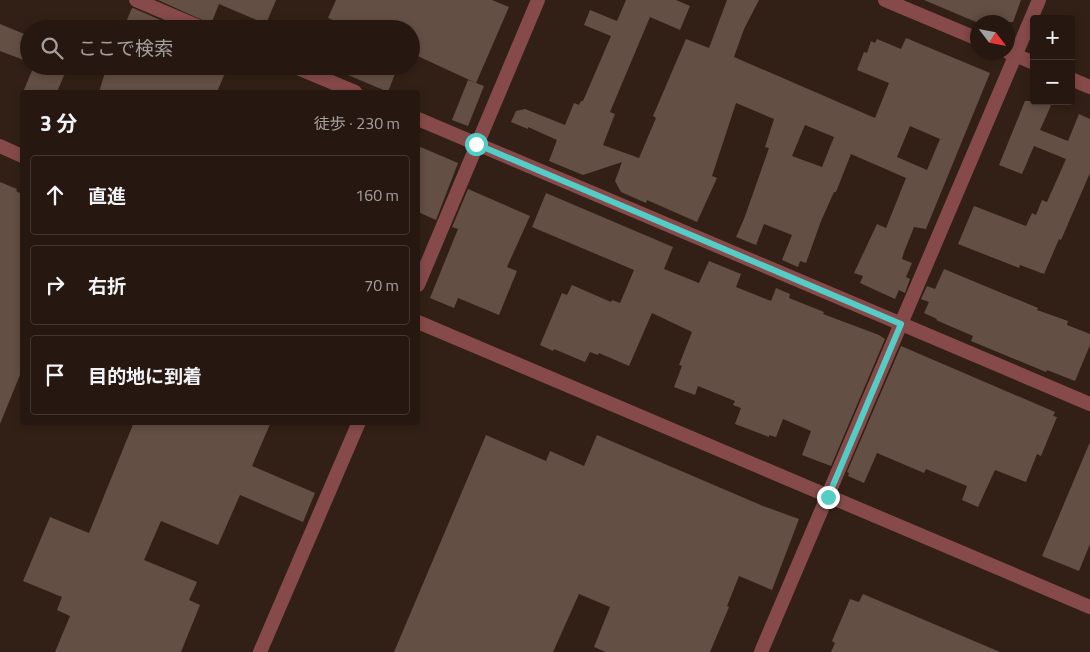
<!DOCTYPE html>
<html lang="ja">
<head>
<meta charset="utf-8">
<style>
	:root { --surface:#261810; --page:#2e2119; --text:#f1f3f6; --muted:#a4a09f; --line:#423730 }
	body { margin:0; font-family:"Titillium Web","Noto Sans JP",sans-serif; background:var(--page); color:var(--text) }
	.controls { position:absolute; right:15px; top:15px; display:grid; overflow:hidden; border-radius:5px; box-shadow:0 2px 8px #0003 }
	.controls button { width:45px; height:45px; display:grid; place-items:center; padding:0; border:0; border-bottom:1px solid var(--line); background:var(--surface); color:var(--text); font:25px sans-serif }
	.compass { position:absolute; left:970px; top:15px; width:45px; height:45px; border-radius:50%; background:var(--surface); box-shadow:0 2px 8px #0003; rotate:122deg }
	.stop { position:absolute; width:15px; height:15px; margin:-11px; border:4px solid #54cdc7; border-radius:50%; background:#fff }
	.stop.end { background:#54cdc7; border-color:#fff; box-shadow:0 1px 5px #0008 }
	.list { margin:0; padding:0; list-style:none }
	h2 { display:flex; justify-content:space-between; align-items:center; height:65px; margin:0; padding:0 20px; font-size:21px }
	h2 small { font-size:16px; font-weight:400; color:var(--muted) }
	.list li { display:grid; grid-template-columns:32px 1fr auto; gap:15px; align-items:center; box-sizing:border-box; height:80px; margin:0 10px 10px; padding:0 10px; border:1px solid var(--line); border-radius:5px }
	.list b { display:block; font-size:19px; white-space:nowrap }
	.list em { font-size:16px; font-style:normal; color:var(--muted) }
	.icon { flex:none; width:28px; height:28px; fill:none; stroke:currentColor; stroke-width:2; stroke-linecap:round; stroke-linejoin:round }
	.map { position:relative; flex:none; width:1090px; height:652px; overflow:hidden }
	.search { position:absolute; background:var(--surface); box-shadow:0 2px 8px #0003; left:20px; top:20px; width:400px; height:55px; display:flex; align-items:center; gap:12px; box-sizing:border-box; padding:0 18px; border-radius:28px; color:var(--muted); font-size:19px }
	.panel { position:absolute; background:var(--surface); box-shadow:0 2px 8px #0003; left:20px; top:90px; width:400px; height:335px; border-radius:5px }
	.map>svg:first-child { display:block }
</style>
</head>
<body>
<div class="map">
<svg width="1090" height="652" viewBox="0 0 1090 652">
	<rect width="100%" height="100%" fill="#322016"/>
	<path fill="#644f44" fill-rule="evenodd" d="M158,0H276L266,24L219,4L211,24Z
		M336,0H492L509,7L476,83L411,53V29H353L328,18Z
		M626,0H676L690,6L680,30L650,17L610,112L615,114L603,145L639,158L656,118L653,116L686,39L709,48L727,0H759L744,29L734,57L875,118L889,83L857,70L864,52L867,53L871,41L875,43L877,39L901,49L906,38L990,73L926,229L914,227L904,252L902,259L912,263L906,277L910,279L905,293L899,290L895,299L860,283L863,276L854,273L877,224L886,228L906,178L851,154L836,192H834L821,221L806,263L800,261L798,267L782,260L792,235L764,224L756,245L736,237L744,219L769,148L765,147L774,119L736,103L712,176L717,178L697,222L647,200L646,203L621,192L615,181L622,162L583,175L549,161L557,140L528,127V129L511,122L516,111L525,109L565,125L574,103L579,105L581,101H583L611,36L584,25L590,10L617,21ZM805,125L834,137L822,167L792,156ZM910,126L940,139L927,170L897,157Z
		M924,0H1021L1013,22H976Z
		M132,8H133L181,29H123Z
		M0,24L29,36V62L0,51Z
		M34,66H68L57,92H23Z
		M107,66H228L217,92H99Z
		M327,66H398L388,92Z
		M468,80L484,86L468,126L452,120Z
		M1025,101H1053L1040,130L1068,141L1079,114L1090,119V173L1061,240L1059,239L1044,274L1020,265L1019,268L958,244L974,206L1026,226L1032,213L1036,215L1042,200L1047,202L1066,159L1034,146L1022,174L999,165Z
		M418,146L458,163L436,220L418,212Z
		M0,182L17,189L16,191L22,194V370L0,424Z
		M468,189L530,216L507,267L517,271L499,315L458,298L454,308L430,298L458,229L452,227Z
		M546,193L673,247L664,269L699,283L709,261L741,274L736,287L771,301L776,288L790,294L789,298L824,312L823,314L879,335L885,339L831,466L802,455L811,431L783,419L776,437L769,435V437L735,424L741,408L733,405L735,401L698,386L695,395L674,387L682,366L679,365L692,332L652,313L629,366L599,353L598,355L590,352L585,362L554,349L553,351L540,345L562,293L567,295L572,285L611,302L612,300L620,303L634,270L532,227Z
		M944,269L1038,308L1037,310L1068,321L1067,325L1090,334V345L1075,381L1047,370L1046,372L971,341L973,336L936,320L937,319L924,313L929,302L921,299L927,286L935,289Z
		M901,346L1055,412L1053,416L1057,417L1041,456L1037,454L1026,482L995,470L978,507L962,500L967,486L926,469L924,473L877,453L864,483L848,476L849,473L847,472Z
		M134,422H271L252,466L315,493L303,522L240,495L218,545L161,521L144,560L197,582L189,600L200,605L181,652H55L70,616L57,610L62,597L23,581L50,517L89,533Z
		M486,435L546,461L550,451L584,466L597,435L763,506L799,519L772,590L739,576L727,606L729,607L710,652H606L594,647L610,607L579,594L553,652H394Z
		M1090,442V544L1079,571L1042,556Z
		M863,594L1000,652H831L835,643L832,641L850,599L859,602Z"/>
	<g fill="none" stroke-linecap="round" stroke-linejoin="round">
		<path stroke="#874a4a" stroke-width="14" d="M136,0L204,29
			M293,66L355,92
			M418,119L1090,404
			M418,285L538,0
			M260,652L359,422
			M761,652L1039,0"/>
		<path stroke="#874a4a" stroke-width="14" d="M885,0L978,39
			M1008,52L1034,63
			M1071,79L1090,87
			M0,146L22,156
			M418,322L1090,607"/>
	</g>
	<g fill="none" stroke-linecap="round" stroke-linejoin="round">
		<path stroke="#54cdc7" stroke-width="6" d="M476,144L901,324L828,497"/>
	</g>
</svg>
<div class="controls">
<button>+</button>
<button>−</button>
</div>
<svg class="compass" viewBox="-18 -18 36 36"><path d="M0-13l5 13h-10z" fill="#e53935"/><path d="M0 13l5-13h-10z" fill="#a4a09f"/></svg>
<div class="stop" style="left:476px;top:144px"></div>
<div class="stop end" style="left:828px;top:497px"></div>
<div class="search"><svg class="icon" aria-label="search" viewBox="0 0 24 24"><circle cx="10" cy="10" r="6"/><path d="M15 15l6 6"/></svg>ここで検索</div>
<section class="panel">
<h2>3 分<small>徒歩 · 230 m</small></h2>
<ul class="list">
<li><svg class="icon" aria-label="ahead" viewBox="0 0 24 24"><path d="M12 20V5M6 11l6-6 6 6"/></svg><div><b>直進</b></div><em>160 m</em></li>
<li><svg class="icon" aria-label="right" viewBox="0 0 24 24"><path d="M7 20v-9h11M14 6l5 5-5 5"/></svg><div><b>右折</b></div><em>70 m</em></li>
<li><svg class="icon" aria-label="arrive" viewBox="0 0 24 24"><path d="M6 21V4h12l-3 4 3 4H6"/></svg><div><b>目的地に到着</b></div></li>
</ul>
</section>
</div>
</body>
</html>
